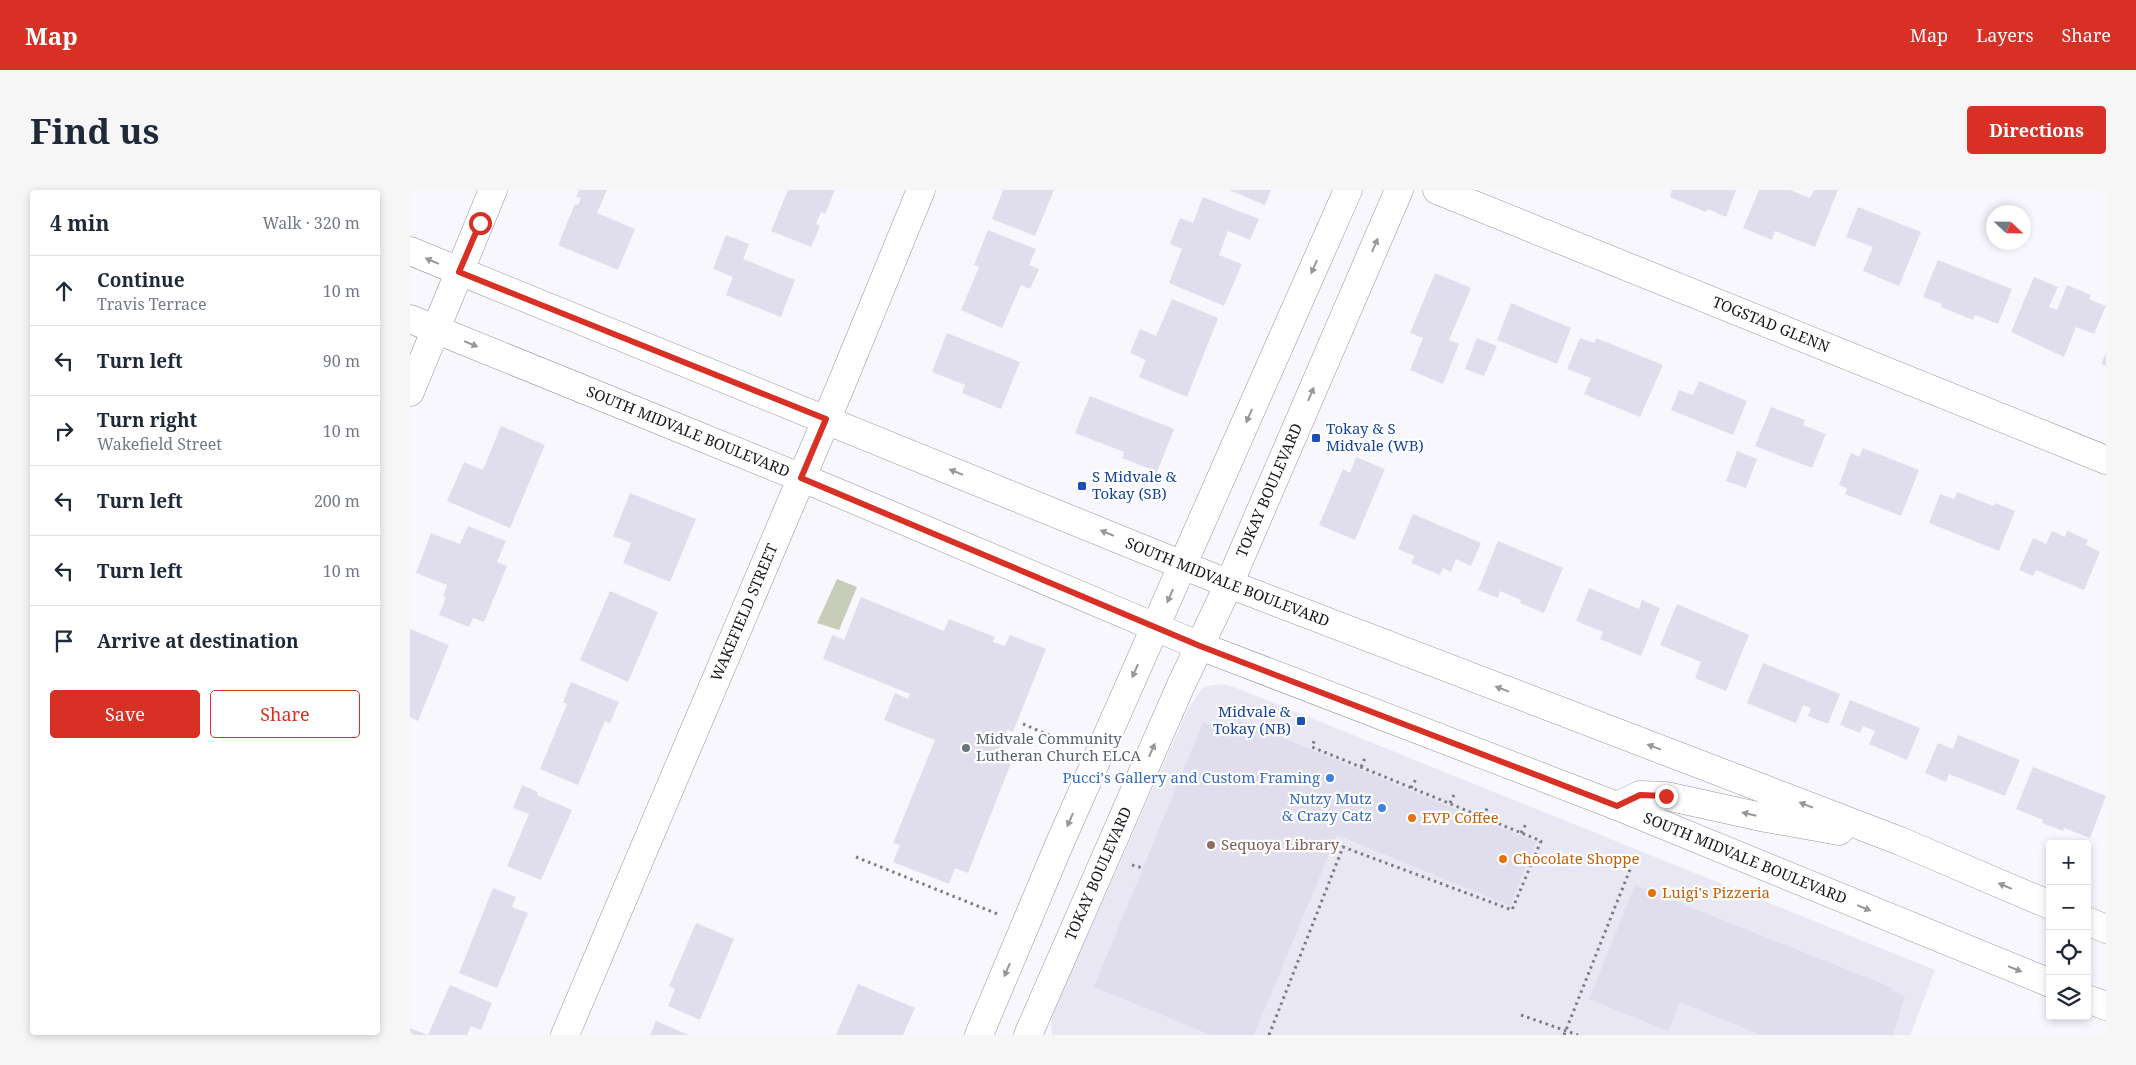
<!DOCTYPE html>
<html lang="en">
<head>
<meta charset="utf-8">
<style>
	:root { --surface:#fff; --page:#f6f6f7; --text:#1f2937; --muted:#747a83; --line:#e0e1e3; --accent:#d93025 }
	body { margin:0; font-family:"Noto Serif",serif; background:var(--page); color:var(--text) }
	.controls { position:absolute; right:15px; bottom:15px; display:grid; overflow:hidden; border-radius:5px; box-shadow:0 2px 8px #0003 }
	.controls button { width:45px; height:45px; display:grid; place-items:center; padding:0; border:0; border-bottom:1px solid var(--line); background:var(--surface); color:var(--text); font:25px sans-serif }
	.compass { position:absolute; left:1576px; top:15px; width:45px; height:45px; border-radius:50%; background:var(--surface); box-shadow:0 2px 8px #0003; rotate:112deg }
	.stop { position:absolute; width:15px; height:15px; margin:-11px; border:4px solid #d93025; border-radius:50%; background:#fff }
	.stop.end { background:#d93025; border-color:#fff; box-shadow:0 1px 5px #0008 }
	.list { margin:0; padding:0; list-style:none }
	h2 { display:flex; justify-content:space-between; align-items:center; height:65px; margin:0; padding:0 20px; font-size:21px }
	h2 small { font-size:16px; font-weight:400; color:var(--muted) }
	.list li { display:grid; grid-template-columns:32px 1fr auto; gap:15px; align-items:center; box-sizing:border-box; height:70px; padding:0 20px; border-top:1px solid var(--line) }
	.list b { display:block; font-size:19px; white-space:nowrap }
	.list p { margin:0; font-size:16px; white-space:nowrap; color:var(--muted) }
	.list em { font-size:16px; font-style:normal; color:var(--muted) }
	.actions { display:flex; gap:10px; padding:15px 20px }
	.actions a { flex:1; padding:11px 0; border:1px solid var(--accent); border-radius:5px; text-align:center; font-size:18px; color:var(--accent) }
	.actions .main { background:var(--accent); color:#fff }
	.icon { flex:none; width:28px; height:28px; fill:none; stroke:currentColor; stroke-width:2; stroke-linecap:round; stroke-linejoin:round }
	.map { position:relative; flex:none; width:1696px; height:845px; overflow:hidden; border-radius:5px }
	header { display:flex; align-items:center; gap:30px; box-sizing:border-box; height:70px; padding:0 25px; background:var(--accent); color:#fff }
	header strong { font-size:24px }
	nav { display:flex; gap:28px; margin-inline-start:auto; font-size:18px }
	.intro { display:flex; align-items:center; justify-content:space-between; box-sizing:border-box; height:120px; padding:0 30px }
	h1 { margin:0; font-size:35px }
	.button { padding:12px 22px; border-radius:5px; background:var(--accent); color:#fff; font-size:18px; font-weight:700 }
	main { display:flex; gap:30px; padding:0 30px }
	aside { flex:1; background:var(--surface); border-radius:5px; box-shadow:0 2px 8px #0003 }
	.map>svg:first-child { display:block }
</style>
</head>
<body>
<header>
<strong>Map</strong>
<nav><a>Map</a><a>Layers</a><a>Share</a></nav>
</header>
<div class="intro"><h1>Find us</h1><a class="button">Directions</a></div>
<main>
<aside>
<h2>4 min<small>Walk · 320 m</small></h2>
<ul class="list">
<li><svg class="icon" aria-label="ahead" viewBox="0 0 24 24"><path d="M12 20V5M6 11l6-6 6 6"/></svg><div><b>Continue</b><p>Travis Terrace</p></div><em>10 m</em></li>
<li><svg class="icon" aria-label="left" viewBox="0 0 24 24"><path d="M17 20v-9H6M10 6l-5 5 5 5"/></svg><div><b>Turn left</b></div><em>90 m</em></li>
<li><svg class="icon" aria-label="right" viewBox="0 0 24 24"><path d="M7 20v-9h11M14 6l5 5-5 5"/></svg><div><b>Turn right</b><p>Wakefield Street</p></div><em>10 m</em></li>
<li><svg class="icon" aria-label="left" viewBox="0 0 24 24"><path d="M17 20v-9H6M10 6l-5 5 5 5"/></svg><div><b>Turn left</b></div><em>200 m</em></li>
<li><svg class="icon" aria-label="left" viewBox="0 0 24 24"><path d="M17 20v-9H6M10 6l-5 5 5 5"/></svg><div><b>Turn left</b></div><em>10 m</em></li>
<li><svg class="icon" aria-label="arrive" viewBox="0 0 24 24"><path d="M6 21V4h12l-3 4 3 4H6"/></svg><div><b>Arrive at destination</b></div></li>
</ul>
<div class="actions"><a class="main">Save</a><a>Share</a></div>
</aside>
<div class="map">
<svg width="1696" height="845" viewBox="0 0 1696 845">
	<rect width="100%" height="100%" fill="#f8f7fd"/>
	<path fill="#e8e7f3" d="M811,494L824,497L1525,780L1500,845H642L641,832L643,823L778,519L793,497Z"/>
	<path fill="#c7cdb8" d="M427,389L447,397L429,440L407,433Z"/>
	<path fill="#e0deec" d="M169,0H197L187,23L225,39L208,80L148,55L165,14L168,15L171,8L166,7Z
		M378,0H425L415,24L411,22L406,34L410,36L401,57L361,41Z
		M593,0H644L625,46L582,29Z
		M819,0H861L855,15Z
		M1259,0H1326L1316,27L1298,19L1296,22L1260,7L1262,1Z
		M1349,0H1380L1400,8L1404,0H1428L1405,57L1365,41L1362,50L1333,38Z
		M793,7L849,29L840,50L818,41L809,65L832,74L814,116L759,93L772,59L760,54L770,28L783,33Z
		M1448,17L1511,42L1489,96L1453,81L1463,57L1436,47Z
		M578,40L626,59L619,75L629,79L620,99L611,95L592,138L551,120L569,77L564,75Z
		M316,45L339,54L333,69L385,90L371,127L316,105L323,87L303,79Z
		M1528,70L1602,99L1588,134L1565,125L1563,130L1531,117L1532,114L1513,107Z
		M1025,83L1061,98L1039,150L1049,154L1033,194L1000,180L1013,148L1000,143Z
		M1624,87L1648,97L1639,117L1647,120L1657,95L1681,105L1679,109L1696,116L1684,144L1666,137L1654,167L1601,142Z
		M762,109L808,128L777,207L729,187L736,170L720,163L730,139L746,146Z
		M1101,113L1161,138L1147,174L1087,150Z
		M537,143L610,172L591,219L552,203L555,195L522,182Z
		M1067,148L1087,156L1074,186L1055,179Z
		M1170,148L1184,153L1186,148L1253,175L1230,227L1174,204L1181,188L1157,179Z
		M1696,163V176L1691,174Z
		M1289,191L1337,211L1323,245L1261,220L1269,200L1283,205Z
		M680,206L764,239L747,282L712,268L714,262L665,243Z
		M1361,217L1395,230L1393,235L1416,244L1402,278L1345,256Z
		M91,236L135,255L100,338L37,311L54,272L73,280Z
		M1453,258L1509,280L1491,326L1435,304L1437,298L1429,295L1441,263L1449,267Z
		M1327,261L1347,269L1336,298L1316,291Z
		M946,267L975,279L945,350L909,335L933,279L940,283Z
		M1547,302L1584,316L1585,313L1605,321L1589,361L1519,333L1530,304L1544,309Z
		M220,303L286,329L260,392L213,373L221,353L203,346Z
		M1003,324L1071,353L1061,376L1046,369L1041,382L1033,378L1030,385L1001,373L1004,366L988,359Z
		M58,336L96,351L87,372L97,376L74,432L63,428L59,437L29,425L36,407L33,406L37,395L6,383L21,343L50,354Z
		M1642,341L1655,347L1657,341L1678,350L1676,355L1690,362L1674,400L1626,380L1623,386L1609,380L1623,348L1636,354Z
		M1088,351L1153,378L1134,423L1110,413L1111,410L1090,401L1088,408L1068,400Z
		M1179,398L1229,419L1232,410L1250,418L1231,466L1190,449L1193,442L1166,431Z
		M200,401L248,422L218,492L170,470Z
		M451,407L534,441L539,429L585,447L583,452L595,456L600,445L636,459L603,542L597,540L587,567L601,573L558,683L545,678L539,694L483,672L490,655L483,653L525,550L474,530L485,503L498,509L500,504L413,469L422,445L434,450Z
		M1267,414L1339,445L1316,501L1285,488L1291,472L1250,455Z
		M0,439L39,455L8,531L0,527Z
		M1353,473L1430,504L1418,534L1398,526L1401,518L1393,515L1386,533L1337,513Z
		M161,492L209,512L200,533L195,531L168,595L130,579L157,514L153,512Z
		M1440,510L1510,538L1497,570L1459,554L1465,541L1453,536L1450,543L1430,535Z
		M829,530L1126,652L1100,716L927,645L844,845H801L684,797L793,532L823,544Z
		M1548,545L1610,570L1595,606L1539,584L1536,592L1515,583L1528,553L1543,559Z
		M1623,577L1696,606L1680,648L1654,638L1653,641L1632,633L1633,630L1606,619Z
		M112,595L128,602L127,605L162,620L131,690L97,676L119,624L103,618Z
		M1225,695L1483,798L1482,801L1495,806L1483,845H1351L1270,812L1258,841L1179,809Z
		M83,698L106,707L102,717L118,723L87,798L49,783Z
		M286,733L324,749L290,830L258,816L265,799L259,796Z
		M448,794L505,818L493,845H426Z
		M40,795L82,813L71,840L61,836L57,845H18Z
		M246,831L279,845H240Z
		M0,838L18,845H0Z"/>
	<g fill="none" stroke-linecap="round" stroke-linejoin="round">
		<defs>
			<g id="street">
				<path id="s1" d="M1027,0L1696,270"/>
				<path d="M0,202L83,0"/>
				<path id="s2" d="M155,845L431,195L511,0"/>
			</g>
			<g id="secondary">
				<path id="s3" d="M0,61L819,394L1490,651L1640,715"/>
				<path id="s4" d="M0,129L419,299L790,456L1207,616L1640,793"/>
				<path d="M1207,616L1230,605L1256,606L1356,628L1429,641"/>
				<path d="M1677,731L1696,739"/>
				<path d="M1677,809L1696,816"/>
				<path d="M569,845L649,655L938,0"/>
				<path id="s5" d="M618,845L771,495L819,394L989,0"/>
			</g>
		</defs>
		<use href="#street" stroke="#94939f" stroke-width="29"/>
		<use href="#secondary" stroke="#94939f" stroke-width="29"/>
		<path stroke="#7d7c82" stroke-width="3" stroke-dasharray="2.5 4" stroke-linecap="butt" d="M613,534L663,555
			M951,577L955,568
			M1001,598L1006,589
			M1040,613L1044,605
			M1074,627L1077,618
			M1111,643L1116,634
			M446,667L590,725
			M722,675L733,678
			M1111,825L1168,845
			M859,845L933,657L1102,720L1131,651L902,557L905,548
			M1154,845L1221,677"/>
		<use href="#street" stroke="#fff" stroke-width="28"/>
		<use href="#secondary" stroke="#fff" stroke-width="28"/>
	</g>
	<defs><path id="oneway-solid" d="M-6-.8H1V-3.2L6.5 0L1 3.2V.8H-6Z" transform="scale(1.25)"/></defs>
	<g fill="#979799">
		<use href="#oneway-solid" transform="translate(965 55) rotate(-67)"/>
		<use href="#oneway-solid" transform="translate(22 71) rotate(-157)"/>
		<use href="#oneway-solid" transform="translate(904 77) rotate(114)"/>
		<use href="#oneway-solid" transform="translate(61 154) rotate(22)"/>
		<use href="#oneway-solid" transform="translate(901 204) rotate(-67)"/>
		<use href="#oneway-solid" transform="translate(839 226) rotate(114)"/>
		<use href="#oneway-solid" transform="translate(546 282) rotate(-158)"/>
		<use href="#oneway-solid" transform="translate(697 343) rotate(-158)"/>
		<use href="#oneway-solid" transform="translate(760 406) rotate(114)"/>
		<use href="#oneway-solid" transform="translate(725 481) rotate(114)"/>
		<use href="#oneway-solid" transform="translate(1092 499) rotate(-159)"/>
		<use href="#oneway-solid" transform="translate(1244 557) rotate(-159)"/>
		<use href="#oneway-solid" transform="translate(742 560) rotate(-66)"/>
		<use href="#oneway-solid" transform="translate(1396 615) rotate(-159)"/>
		<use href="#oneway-solid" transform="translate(1339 624) rotate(-167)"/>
		<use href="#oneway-solid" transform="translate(660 630) rotate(114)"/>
		<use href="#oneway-solid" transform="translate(1595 696) rotate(-157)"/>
		<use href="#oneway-solid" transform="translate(1454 718) rotate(22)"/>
		<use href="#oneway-solid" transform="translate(1605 779) rotate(22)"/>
		<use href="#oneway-solid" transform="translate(597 780) rotate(113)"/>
	</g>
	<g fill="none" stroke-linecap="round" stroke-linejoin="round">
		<path stroke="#d93025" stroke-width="6" d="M70,33L49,82L416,229L391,288L790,456L1207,616L1230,605L1256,606"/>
	</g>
	<g fill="#1a4fb4" stroke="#fff" stroke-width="2">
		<rect x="901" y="243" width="10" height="10" rx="2.5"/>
		<rect x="667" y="291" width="10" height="10" rx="2.5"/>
		<rect x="886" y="526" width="10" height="10" rx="2.5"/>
	</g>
	<circle fill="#6b7280" stroke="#fff" stroke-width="2" cx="556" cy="558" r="5"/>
	<g fill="#3f7fe0" stroke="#fff" stroke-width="2">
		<circle cx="920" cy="588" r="5"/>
		<circle cx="972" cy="618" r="5"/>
	</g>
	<g fill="#e8710a" stroke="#fff" stroke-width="2">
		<circle cx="1002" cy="628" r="5"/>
		<circle cx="1093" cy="669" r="5"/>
		<circle cx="1242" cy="703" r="5"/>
	</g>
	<circle fill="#8d6e63" stroke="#fff" stroke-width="2" cx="801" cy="655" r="5"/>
	<g text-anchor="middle" stroke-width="4.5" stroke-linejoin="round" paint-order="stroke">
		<g font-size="15" fill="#18171c" stroke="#fff">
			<text dy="5" stroke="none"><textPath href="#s1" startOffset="360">TOGSTAD GLENN</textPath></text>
			<text dy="5" stroke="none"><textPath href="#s4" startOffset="300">SOUTH MIDVALE BOULEVARD</textPath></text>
			<text dy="5" stroke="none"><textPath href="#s5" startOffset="596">TOKAY BOULEVARD</textPath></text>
			<text dy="5" stroke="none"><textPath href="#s3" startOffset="882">SOUTH MIDVALE BOULEVARD</textPath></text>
			<text dy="5" stroke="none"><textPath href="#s2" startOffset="459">WAKEFIELD STREET</textPath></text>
			<text dy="5" stroke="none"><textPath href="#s4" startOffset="1440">SOUTH MIDVALE BOULEVARD</textPath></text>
			<text dy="5" stroke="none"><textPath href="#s5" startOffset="176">TOKAY BOULEVARD</textPath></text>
		</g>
		<g font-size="15" fill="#164399" stroke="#fff" text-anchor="start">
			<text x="916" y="244">Tokay &amp; S<tspan x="916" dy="17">Midvale (WB)</tspan></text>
			<text x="682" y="292">S Midvale &amp;<tspan x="682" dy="17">Tokay (SB)</tspan></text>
			<text x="881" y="527" text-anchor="end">Midvale &amp;<tspan x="881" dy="17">Tokay (NB)</tspan></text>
		</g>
		<g font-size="15" fill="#5b616d" stroke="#fff" text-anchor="start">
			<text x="566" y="554">Midvale Community<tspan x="566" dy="17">Lutheran Church ELCA</tspan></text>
		</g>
		<g font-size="15" fill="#366cbe" stroke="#fff" text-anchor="end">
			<text x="910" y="593">Pucci's Gallery and Custom Framing</text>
			<text x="962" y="614">Nutzy Mutz<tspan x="962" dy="17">&amp; Crazy Catz</tspan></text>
		</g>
		<g font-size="15" fill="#c56008" stroke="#fff" text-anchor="start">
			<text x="1012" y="633">EVP Coffee</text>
			<text x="1103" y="674">Chocolate Shoppe</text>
			<text x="1252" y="708">Luigi's Pizzeria</text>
		</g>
		<g font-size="15" fill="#785e54" stroke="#fff" text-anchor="start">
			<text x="811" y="660">Sequoya Library</text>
		</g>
	</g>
</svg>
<div class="controls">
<button>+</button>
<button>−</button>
<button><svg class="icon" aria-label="locate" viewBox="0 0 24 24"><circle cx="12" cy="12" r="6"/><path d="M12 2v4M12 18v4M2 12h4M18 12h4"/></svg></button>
<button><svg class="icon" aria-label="layers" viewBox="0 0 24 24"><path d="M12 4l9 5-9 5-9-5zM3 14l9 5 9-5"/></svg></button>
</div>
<svg class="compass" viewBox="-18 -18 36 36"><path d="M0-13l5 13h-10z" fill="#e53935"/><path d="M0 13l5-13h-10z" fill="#747a83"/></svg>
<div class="stop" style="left:70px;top:33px"></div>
<div class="stop end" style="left:1256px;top:606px"></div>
</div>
</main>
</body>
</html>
